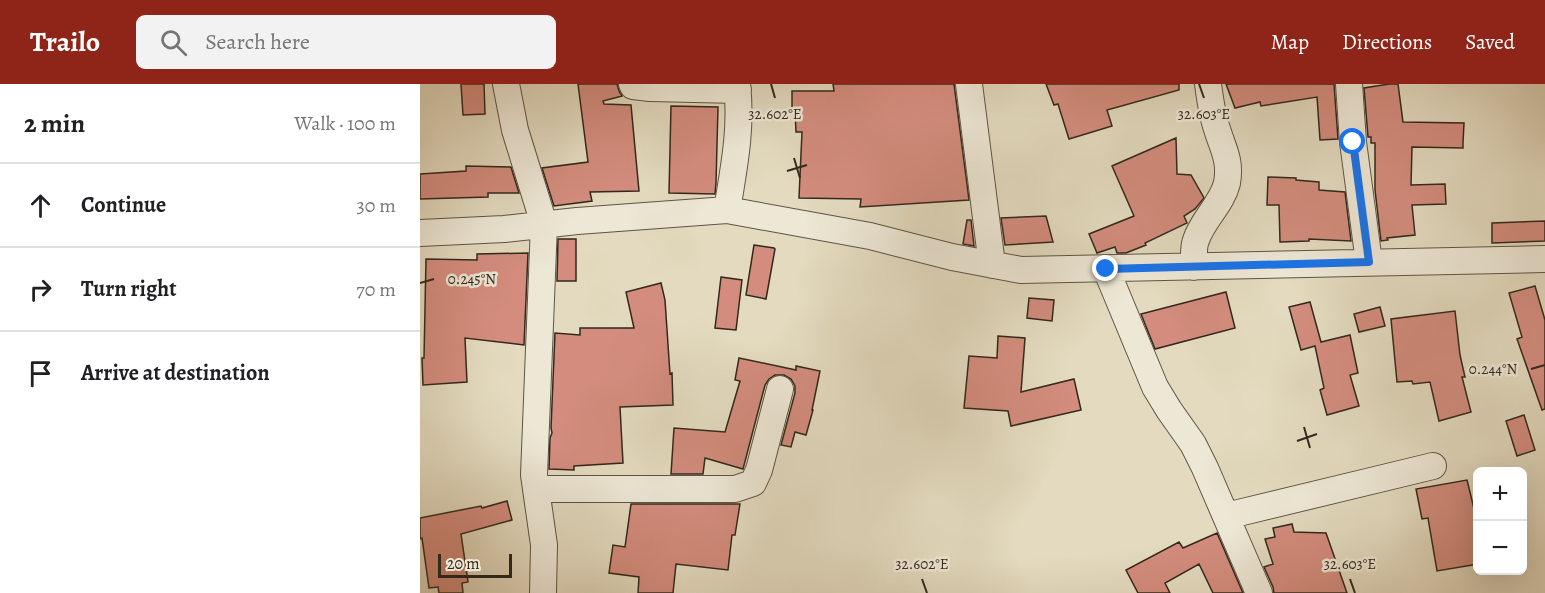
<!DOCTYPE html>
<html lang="en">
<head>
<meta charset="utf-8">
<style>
	:root { --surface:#fff; --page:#f2f2f2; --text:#202124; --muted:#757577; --line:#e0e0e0; --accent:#8f2418 }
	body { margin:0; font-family:Alegreya,serif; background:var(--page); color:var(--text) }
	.controls { position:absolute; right:18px; bottom:18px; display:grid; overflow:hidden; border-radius:9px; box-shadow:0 6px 24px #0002 }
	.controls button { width:54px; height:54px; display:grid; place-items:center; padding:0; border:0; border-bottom:2px solid var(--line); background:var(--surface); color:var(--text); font:30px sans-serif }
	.scale { position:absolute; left:18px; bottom:15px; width:74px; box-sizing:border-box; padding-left:6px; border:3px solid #32281c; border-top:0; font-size:16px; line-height:21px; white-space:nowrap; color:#32281c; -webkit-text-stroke:4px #ede7d5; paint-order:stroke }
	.stop { position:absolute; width:18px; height:18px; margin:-14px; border:4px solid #1a73e8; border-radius:50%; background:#fff }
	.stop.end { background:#1a73e8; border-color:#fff; box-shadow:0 2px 6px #0008 }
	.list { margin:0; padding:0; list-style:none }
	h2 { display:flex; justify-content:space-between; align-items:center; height:78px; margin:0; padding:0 24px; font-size:26px }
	h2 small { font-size:20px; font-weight:400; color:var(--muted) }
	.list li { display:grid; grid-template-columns:39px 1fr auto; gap:18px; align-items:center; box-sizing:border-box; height:84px; padding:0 24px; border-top:2px solid var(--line) }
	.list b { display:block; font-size:22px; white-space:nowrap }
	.list em { font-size:20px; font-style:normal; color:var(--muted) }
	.icon { flex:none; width:33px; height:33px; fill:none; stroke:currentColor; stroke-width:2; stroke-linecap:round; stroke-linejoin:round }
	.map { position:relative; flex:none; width:1125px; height:509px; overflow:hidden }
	header { display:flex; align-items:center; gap:36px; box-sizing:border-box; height:84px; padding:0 30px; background:var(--accent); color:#fff }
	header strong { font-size:28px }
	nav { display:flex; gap:33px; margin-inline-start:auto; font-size:21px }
	.search { width:420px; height:54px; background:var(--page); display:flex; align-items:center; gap:15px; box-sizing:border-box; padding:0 21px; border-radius:9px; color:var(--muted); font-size:22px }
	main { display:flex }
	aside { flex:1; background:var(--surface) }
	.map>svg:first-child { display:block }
</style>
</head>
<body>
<header>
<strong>Trailo</strong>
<div class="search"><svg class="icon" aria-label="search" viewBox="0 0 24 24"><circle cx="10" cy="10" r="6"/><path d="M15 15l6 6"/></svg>Search here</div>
<nav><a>Map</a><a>Directions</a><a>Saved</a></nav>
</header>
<main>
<aside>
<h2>2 min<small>Walk · 100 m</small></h2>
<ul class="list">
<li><svg class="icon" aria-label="ahead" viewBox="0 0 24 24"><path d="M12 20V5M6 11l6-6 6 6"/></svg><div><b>Continue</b></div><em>30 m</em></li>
<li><svg class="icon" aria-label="right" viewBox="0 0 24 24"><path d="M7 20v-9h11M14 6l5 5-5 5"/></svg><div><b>Turn right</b></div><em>70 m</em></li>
<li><svg class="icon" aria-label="arrive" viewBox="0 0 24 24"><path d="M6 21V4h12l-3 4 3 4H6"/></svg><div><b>Arrive at destination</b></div></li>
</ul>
</aside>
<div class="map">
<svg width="1125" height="509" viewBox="0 0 1125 509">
	<rect width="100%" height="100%" fill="#e3dabf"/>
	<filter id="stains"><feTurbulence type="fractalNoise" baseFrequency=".00333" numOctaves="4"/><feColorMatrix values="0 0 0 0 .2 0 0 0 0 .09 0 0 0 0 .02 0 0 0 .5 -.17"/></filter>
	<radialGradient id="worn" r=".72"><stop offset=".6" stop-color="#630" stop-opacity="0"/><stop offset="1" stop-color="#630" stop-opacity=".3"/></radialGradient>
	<path fill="#d38c7d" stroke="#32281c" stroke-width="1.5" d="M41,0H64L65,30L43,31Z
		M158,0H197L199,7L202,12L183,17L184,20L211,21L219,107L170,108L172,117L134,122L122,84L168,78Z
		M413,0H534L549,116L440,123L441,115L379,114L382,48H376L375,27H372V7H414Z
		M626,0H759V6L687,26L692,42L649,55L638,20L634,21Z
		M806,0H914L918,55L900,56L897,13L841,22L840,18L815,24Z
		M969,0H978L983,38L1044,39L1043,59V64L992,63L991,101L1025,100L1026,120L992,121L995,151L967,154L968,156L961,157L955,106V59H951V53H948L944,4Z
		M251,22L298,23L296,99L295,110L249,109Z
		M756,54L757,90L771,91L784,114L775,125L764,132L767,139L725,159L726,161L706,169H697L695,163L677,169L669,150L714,132L692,82Z
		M46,82L91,83L99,109H68V113L0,115V90L46,87Z
		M848,93L876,94V96L899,98V106L925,108L931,157L889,155V157L860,158L859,121H847Z
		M626,132L633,158L585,161L581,134Z
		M547,136H551L554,162L543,160Z
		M1125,137V157L1072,159V139Z
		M138,155H156V197H137Z
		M334,161L354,164L355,165L346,215L326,211Z
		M108,169L104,261L45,254L47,298L3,301L2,274H4L6,175L57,176V170Z
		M301,193L322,196L316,246L295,244Z
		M241,199L245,216L250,290L252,289L253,321L200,323L203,379L154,382V386L129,385L130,354L132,349L131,344L135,249L160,251V244H214L206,208Z
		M1115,202L1125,236V325L1122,326L1097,255L1102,253L1089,209Z
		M806,208L815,244L735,265L721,230Z
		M609,214L634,216L632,237L607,234Z
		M890,218L901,258L930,251L938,289L930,291L939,322L907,331L900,306L904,304L895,262L881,266L869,223Z
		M960,223L965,242L939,248L934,230Z
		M1035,227L1040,271L1045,293H1042L1051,328L1019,337L1010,298L993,300L992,297L977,298L971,235Z
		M578,252L605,254L601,308L654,295L661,326L591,342L588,327L544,324L549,272L577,274Z
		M319,274L376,286V282L400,287L392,326H393L386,351L375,348L371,363L361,361L375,309V302L371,295L364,291H355L349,295L345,301L323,385L285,374L283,390H251L254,344L305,348L320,297L315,296Z
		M1104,331L1115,366L1097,372L1086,337Z
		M1047,396L1058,441V480L1017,487L1008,434L1002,435L996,405Z
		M87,417L92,436L41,450L48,498L42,499L43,509H19L18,503L9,504L2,454L0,455V434L61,422L62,424Z
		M211,420H320L315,451H312L308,486L256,480L253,509H218L219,493L189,489L193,461L205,463Z
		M872,440L874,448L906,449L927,509H854L853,503L844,483L853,480L845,455L855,453L853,444Z
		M797,449L823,509H793L779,480L745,499L750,509H718L706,486L759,458L763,464Z"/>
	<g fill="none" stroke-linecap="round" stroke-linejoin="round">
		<defs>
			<path id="minor" d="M86,0L95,46L124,140L114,391L124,461L123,509
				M212,0L213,2L230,4L318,6
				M549,0L572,181
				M929,0L933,58L949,178
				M307,126C314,83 322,44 317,0
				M0,149L84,145L157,137L307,126L450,152L532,173L601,186L1125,175
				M774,183C774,175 773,163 776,156C783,135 802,120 807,99C811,76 803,65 797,45C792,31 790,15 788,0
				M686,185L735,303L749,326L773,360L785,384L839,509
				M116,405H315L333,399L339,386L360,305
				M806,432L1013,382"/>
		</defs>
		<use href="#minor" stroke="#5e5445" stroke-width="28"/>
		<use href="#minor" stroke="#ede7d5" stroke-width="26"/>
	</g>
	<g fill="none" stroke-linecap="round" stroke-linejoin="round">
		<path stroke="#1a73e8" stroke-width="8" d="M686,185L949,178L933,58"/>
	</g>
	<path fill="none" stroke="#32281c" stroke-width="2" d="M351,0L355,14M779,0L784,14M374,74L380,94M367,87L387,81M0,199L14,195M1111,285L1125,281M884,343L890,364M877,357L897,350M502,495L507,509M930,495L935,509"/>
	<g font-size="15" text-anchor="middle" fill="#32281c" stroke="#ede7d5" stroke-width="5" stroke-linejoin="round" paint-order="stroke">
		<text x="355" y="35">32.602°E</text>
		<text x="784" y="35">32.603°E</text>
		<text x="52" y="200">0.245°N</text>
		<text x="1073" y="290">0.244°N</text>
		<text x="502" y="485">32.602°E</text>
		<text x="930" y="485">32.603°E</text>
	</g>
	<rect width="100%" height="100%" filter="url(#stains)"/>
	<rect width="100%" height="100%" fill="url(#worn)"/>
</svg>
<div class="controls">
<button>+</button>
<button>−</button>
</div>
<div class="scale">20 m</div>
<div class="stop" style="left:933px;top:58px"></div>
<div class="stop end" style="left:686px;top:185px"></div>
</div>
</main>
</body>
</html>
